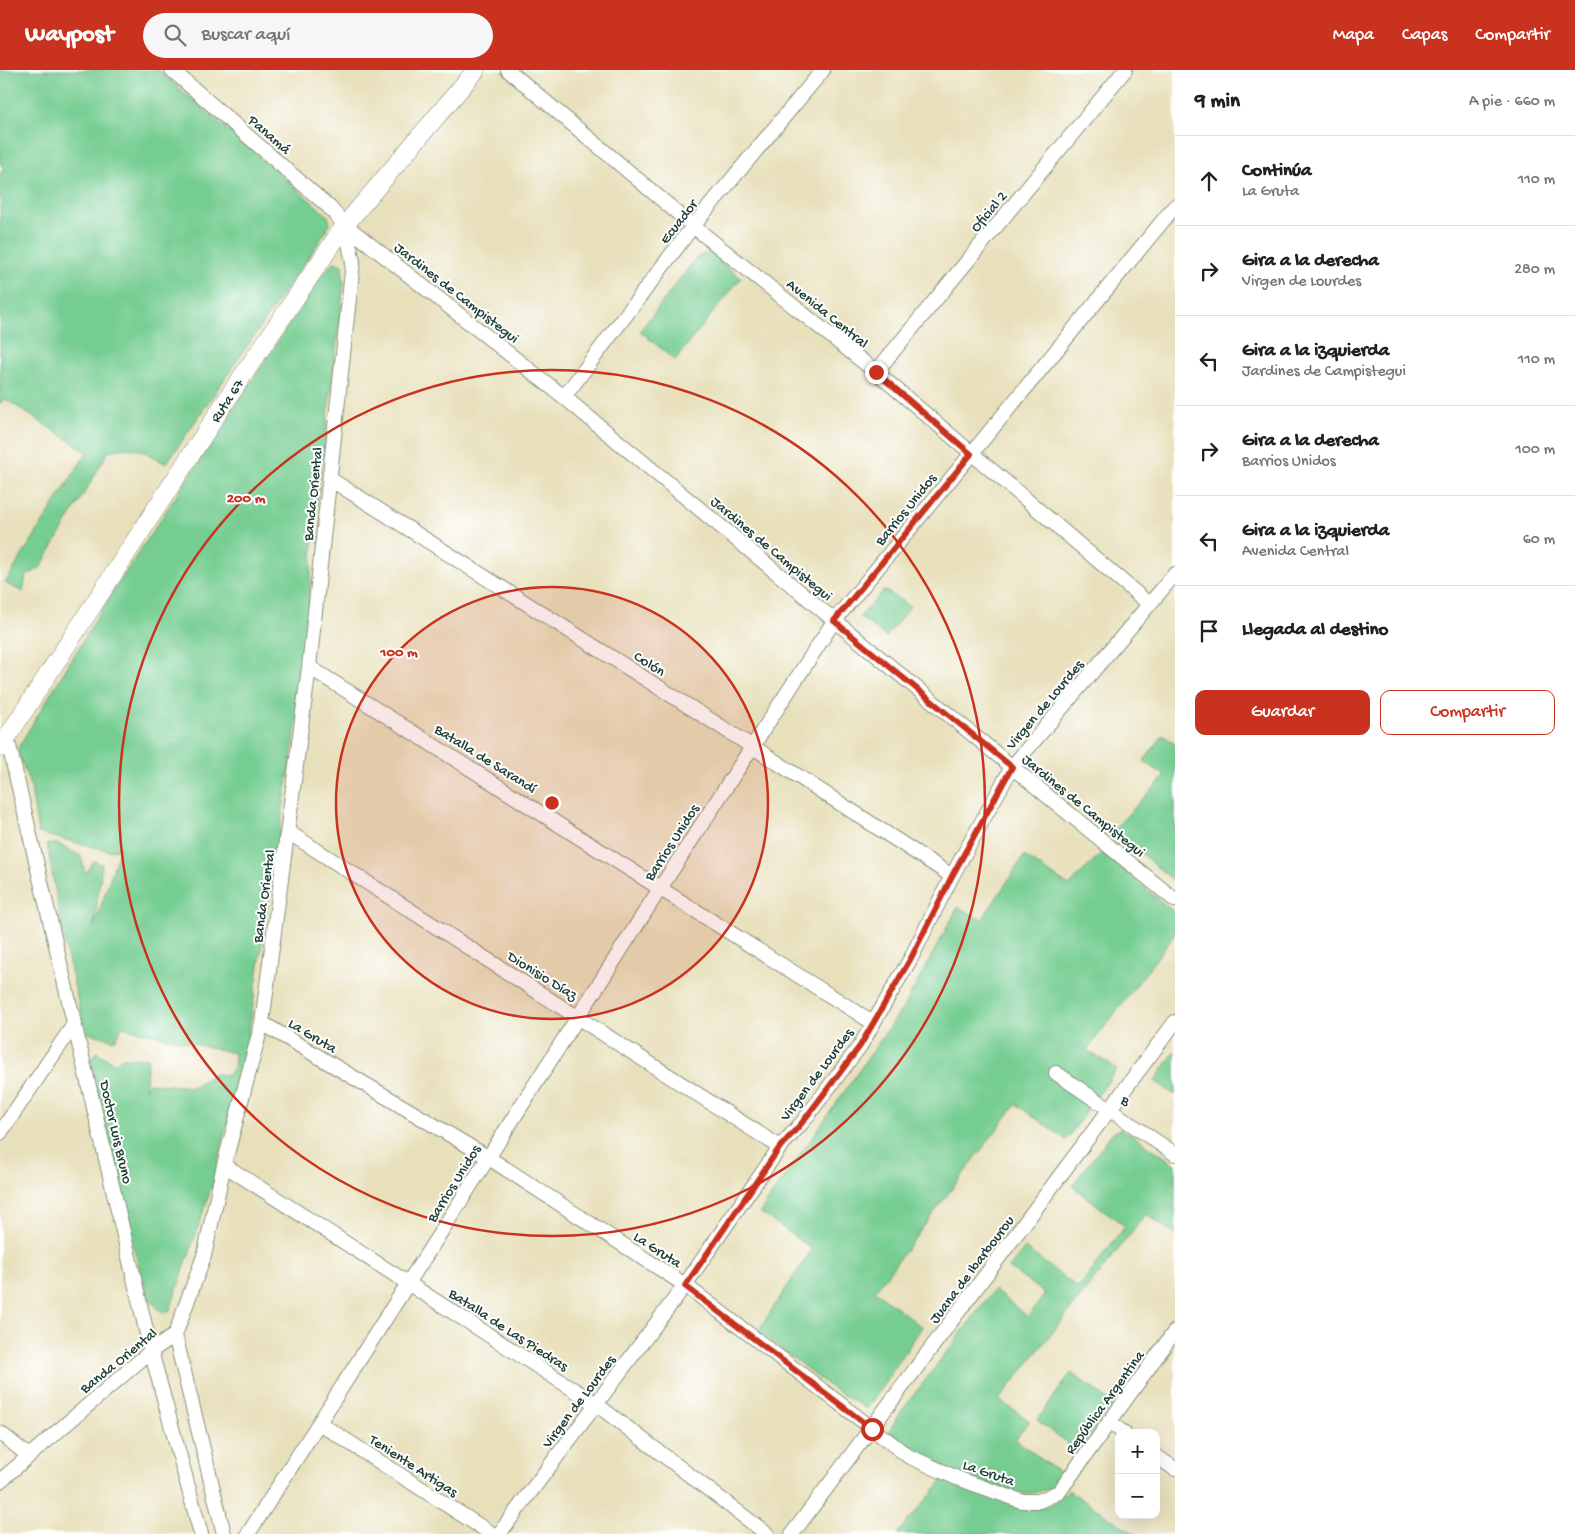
<!DOCTYPE html>
<html lang="es">
<head>
<meta charset="utf-8">
<style>
	:root { --surface:#fff; --page:#f6f6f6; --text:#202124; --muted:#757577; --line:#e0e0e0; --accent:#c8321e }
	body { margin:0; font-family:"Gochi Hand",sans-serif; background:var(--page); color:var(--text) }
	.controls { position:absolute; right:15px; bottom:15px; display:grid; overflow:hidden; border-radius:10px; box-shadow:0 5px 20px #0002 }
	.controls button { width:45px; height:45px; display:grid; place-items:center; padding:0; border:0; border-bottom:1px solid var(--line); background:var(--surface); color:var(--text); font:25px sans-serif }
	.stop { position:absolute; width:15px; height:15px; margin:-11px; border:4px solid #c8321e; border-radius:50%; background:#fff }
	.stop.end { background:#c8321e; border-color:#fff; box-shadow:0 1px 5px #0008 }
	.list { margin:0; padding:0; list-style:none }
	h2 { display:flex; justify-content:space-between; align-items:center; height:65px; margin:0; padding:0 20px; font-size:21px }
	h2 small { font-size:16px; font-weight:400; color:var(--muted) }
	.list li { display:grid; grid-template-columns:32px 1fr auto; gap:15px; align-items:center; box-sizing:border-box; height:90px; padding:0 20px; border-top:1px solid var(--line) }
	.list b { display:block; font-size:19px; white-space:nowrap }
	.list p { margin:0; font-size:16px; white-space:nowrap; color:var(--muted) }
	.list em { font-size:16px; font-style:normal; color:var(--muted) }
	.actions { display:flex; gap:10px; padding:15px 20px }
	.actions a { flex:1; padding:11px 0; border:1px solid var(--accent); border-radius:10px; text-align:center; font-size:18px; color:var(--accent) }
	.actions .main { background:var(--accent); color:#fff }
	.icon { flex:none; width:28px; height:28px; fill:none; stroke:currentColor; stroke-width:2; stroke-linecap:round; stroke-linejoin:round }
	.map { position:relative; flex:none; width:1175px; height:1464px; overflow:hidden }
	header { display:flex; align-items:center; gap:30px; box-sizing:border-box; height:70px; padding:0 25px; background:var(--accent); color:#fff }
	header strong { font-size:24px }
	nav { display:flex; gap:28px; margin-inline-start:auto; font-size:18px }
	.search { width:350px; height:45px; background:var(--page); display:flex; align-items:center; gap:12px; box-sizing:border-box; padding:0 18px; border-radius:28px; color:var(--muted); font-size:19px }
	main { display:flex }
	aside { flex:1; background:var(--surface) }
	.map>svg:first-child { display:block }
</style>
</head>
<body>
<header>
<strong>Waypost</strong>
<div class="search"><svg class="icon" aria-label="search" viewBox="0 0 24 24"><circle cx="10" cy="10" r="6"/><path d="M15 15l6 6"/></svg>Buscar aquí</div>
<nav><a>Mapa</a><a>Capas</a><a>Compartir</a></nav>
</header>
<main>
<div class="map">
<svg width="1175" height="1464" viewBox="0 0 1175 1464">
	<rect width="100%" height="100%" fill="#fff"/>
	<filter id="ink" filterUnits="userSpaceOnUse"><feTurbulence type="fractalNoise" baseFrequency=".02" numOctaves="2"/><feDisplacementMap in="SourceGraphic" scale="10" xChannelSelector="R" yChannelSelector="G"/><feConvolveMatrix kernelMatrix="1 2 1 2 8 2 1 2 1" color-interpolation-filters="sRGB"/></filter>
	<filter id="wash" filterUnits="userSpaceOnUse"><feTurbulence type="fractalNoise" baseFrequency=".0096" numOctaves="4" result="noise"/><feDisplacementMap in="SourceGraphic" scale="20" xChannelSelector="R" yChannelSelector="G"/><feGaussianBlur stdDeviation="1.12" result="paint"/><feColorMatrix in="noise" values="0 0 0 0 0 0 0 0 0 0 0 0 0 0 0 0 0 1.4 0 .05"/><feComposite in="paint" operator="in"/></filter>
	<g filter="url(#wash)">
		<rect width="100%" height="100%" fill="#e8e0bb"/>
		<path fill="#76cd92" stroke="#4a8563" d="M0,0H158L328,146L330,154L325,163L166,394C143,381 135,374 109,381L40,498L26,506L23,522L5,513L87,382L4,328L0,334V104L4,98L0,94Z
			M704,184H711L741,208L675,290L640,261L696,188Z
			M334,192L342,195L344,213L314,459L304,604L249,960L213,1113L170,1240L164,1243L158,1239L148,1226L127,1156L91,990L97,982L114,993L123,988H148L145,1020L148,1013L192,1017L214,1004L228,1005L235,995L234,983L122,957L115,970L85,962L65,875L47,774H58L81,786L85,804L94,791L102,794L94,857L120,778L110,781L38,763L31,718L18,682L19,676L112,523L322,205Z
			M884,520L910,536L886,567L860,547Z
			M1163,665L1175,674V812L1113,760L1165,706L1144,691Z
			M1102,782L1175,843V864L1087,980L1117,999L1066,1070L1016,1034L875,1221L922,1257L867,1339L833,1319L758,1261L812,1179L760,1142L905,935L958,837L982,850L1024,786L1069,816Z
			M1175,981V1025L1155,1011Z
			M1121,1060L1131,1064L1175,1094V1164L1146,1144L999,1330L1030,1351L1015,1369L1061,1404L1052,1418L1032,1423H1020L956,1404L890,1367L889,1363L897,1347L994,1220L1028,1247L1045,1224L1009,1198L1025,1178L1078,1218L1125,1156L1072,1116L1113,1062Z
			M1071,1303L1114,1334L1078,1381L1037,1350Z
			M943,1410C964,1417 1028,1444 1047,1437C1055,1433 1061,1427 1068,1420L1135,1464H897Z"/>
	</g>
	<g filter="url(#ink)">
		<g fill="none" stroke-linecap="round" stroke-linejoin="round">
			<defs>
				<path id="minor" d="M172,0L329,137L345,155L564,327L1012,697L1175,830
					M508,0L693,156L876,302L1149,534
					M876,302L1125,0
					M564,327L693,156L823,0
					M330,409L753,677L952,806
					M309,597L872,952
					M7,667L151,1281L201,1464
					M288,762L780,1077
					M262,953L489,1088L685,1215L908,1386L957,1408L1021,1431H1039L1059,1422L1175,1261
					M1056,1003L1175,1084
					M0,1063L75,953
					M224,1095L596,1334L767,1464
					M175,1265L224,1464
					M1109,1352L1124,1363
					M319,1353L492,1464
					M0,1363L29,1386
					M1156,1386L1175,1399
					M0,1411L151,1281L175,1265L204,1186L224,1095L262,953L309,597L353,192L345,155
					M248,1464L661,817L834,551L1175,136
					M499,1464L685,1215L780,1077L801,1054L860,976L911,888L952,806L1012,697L1175,504
					M792,1464L1175,952"/>
				<g id="tertiary">
					<path id="s1" d="M0,678L237,314L345,155L476,0"/>
				</g>
			</defs>
			<use href="#minor" stroke="#848e78" stroke-width="16"/>
			<use href="#tertiary" stroke="#848e78" stroke-width="19"/>
			<use href="#minor" stroke="#fff" stroke-width="14"/>
			<use href="#tertiary" stroke="#fff" stroke-width="18"/>
		</g>
	</g>
	<g fill="none" stroke-linecap="round" stroke-linejoin="round" filter="url(#ink)">
		<path stroke="#c8321e" stroke-width="6" d="M872,1359L685,1216L780,1077L801,1054L860,976L911,888L952,806L1012,697L834,551L971,384L876,302"/>
	</g>
	<circle cx="552" cy="733" r="216" fill="#c8321e" fill-opacity=".12"/>
	<g fill="none" stroke="#c8321e" stroke-width="2.5">
		<circle cx="552" cy="733" r="216"/>
		<circle cx="552" cy="733" r="433"/>
	</g>
	<g text-anchor="middle" stroke-width="4" stroke-linejoin="round" paint-order="stroke">
		<g font-size="15" fill="#1f3d34" stroke="#fff">
			<text transform="translate(270 64) rotate(41)" y="5">Panamá</text>
			<text transform="translate(988 141) rotate(-50)" y="5">Oficial 2</text>
			<text transform="translate(678 151) rotate(-52)" y="5">Ecuador</text>
			<text transform="translate(457 222) rotate(38)" y="5">Jardines de Campistegui</text>
			<text transform="translate(828 243) rotate(39)" y="5">Avenida Central</text>
			<text dy="5" stroke="none"><textPath href="#s1" startOffset="415">Ruta 67</textPath></text>
			<text transform="translate(312 424) rotate(-84)" y="5">Banda Oriental</text>
			<text transform="translate(905 439) rotate(-51)" y="5">Barrios Unidos</text>
			<text transform="translate(772 478) rotate(40)" y="5">Jardines de Campistegui</text>
			<text transform="translate(650 593) rotate(32)" y="5">Colón</text>
			<text transform="translate(1044 634) rotate(-50)" y="5">Virgen de Lourdes</text>
			<text transform="translate(486 688) rotate(32)" y="5">Batalla de Sarandí</text>
			<text transform="translate(1084 735) rotate(39)" y="5">Jardines de Campistegui</text>
			<text transform="translate(671 772) rotate(-57)" y="5">Barrios Unidos</text>
			<text transform="translate(263 826) rotate(-82)" y="5">Banda Oriental</text>
			<text transform="translate(543 905) rotate(32)" y="5">Dionisio Díaz</text>
			<text transform="translate(313 965) rotate(31)" y="5">La Gruta</text>
			<text transform="translate(816 1004) rotate(-53)" y="5">Virgen de Lourdes</text>
			<text transform="translate(1126 1030) rotate(35)" y="5">B</text>
			<text transform="translate(117 1062) rotate(77)" y="5">Doctor Luis Bruno</text>
			<text transform="translate(453 1113) rotate(-58)" y="5">Barrios Unidos</text>
			<text transform="translate(658 1179) rotate(33)" y="5">La Gruta</text>
			<text transform="translate(971 1199) rotate(-53)" y="5">Juana de Ibarbourou</text>
			<text transform="translate(509 1259) rotate(33)" y="5">Batalla de Las Piedras</text>
			<text transform="translate(118 1290) rotate(-39)" y="5">Banda Oriental</text>
			<text transform="translate(578 1331) rotate(-53)" y="5">Virgen de Lourdes</text>
			<text transform="translate(1104 1332) rotate(-54)" y="5">República Argentina</text>
			<text transform="translate(414 1395) rotate(33)" y="5">Teniente Artigas</text>
			<text transform="translate(989 1402) rotate(19)" y="5">La Gruta</text>
		</g>
	</g>
	<circle cx="552" cy="733" r="8" fill="#c8321e" stroke="#fff" stroke-width="2.5"/>
	<g font-size="15" text-anchor="middle" font-weight="bold" fill="#c8321e" stroke="#fff" stroke-width="4" stroke-linejoin="round" paint-order="stroke">
		<text x="246" y="432">200 m</text>
		<text x="399" y="586">100 m</text>
	</g>
</svg>
<div class="controls">
<button>+</button>
<button>−</button>
</div>
<div class="stop" style="left:872px;top:1359px"></div>
<div class="stop end" style="left:876px;top:302px"></div>
</div>
<aside>
<h2>9 min<small>A pie · 660 m</small></h2>
<ul class="list">
<li><svg class="icon" aria-label="ahead" viewBox="0 0 24 24"><path d="M12 20V5M6 11l6-6 6 6"/></svg><div><b>Continúa</b><p>La Gruta</p></div><em>110 m</em></li>
<li><svg class="icon" aria-label="right" viewBox="0 0 24 24"><path d="M7 20v-9h11M14 6l5 5-5 5"/></svg><div><b>Gira a la derecha</b><p>Virgen de Lourdes</p></div><em>280 m</em></li>
<li><svg class="icon" aria-label="left" viewBox="0 0 24 24"><path d="M17 20v-9H6M10 6l-5 5 5 5"/></svg><div><b>Gira a la izquierda</b><p>Jardines de Campistegui</p></div><em>110 m</em></li>
<li><svg class="icon" aria-label="right" viewBox="0 0 24 24"><path d="M7 20v-9h11M14 6l5 5-5 5"/></svg><div><b>Gira a la derecha</b><p>Barrios Unidos</p></div><em>100 m</em></li>
<li><svg class="icon" aria-label="left" viewBox="0 0 24 24"><path d="M17 20v-9H6M10 6l-5 5 5 5"/></svg><div><b>Gira a la izquierda</b><p>Avenida Central</p></div><em>60 m</em></li>
<li><svg class="icon" aria-label="arrive" viewBox="0 0 24 24"><path d="M6 21V4h12l-3 4 3 4H6"/></svg><div><b>Llegada al destino</b></div></li>
</ul>
<div class="actions"><a class="main">Guardar</a><a>Compartir</a></div>
</aside>
</main>
</body>
</html>
